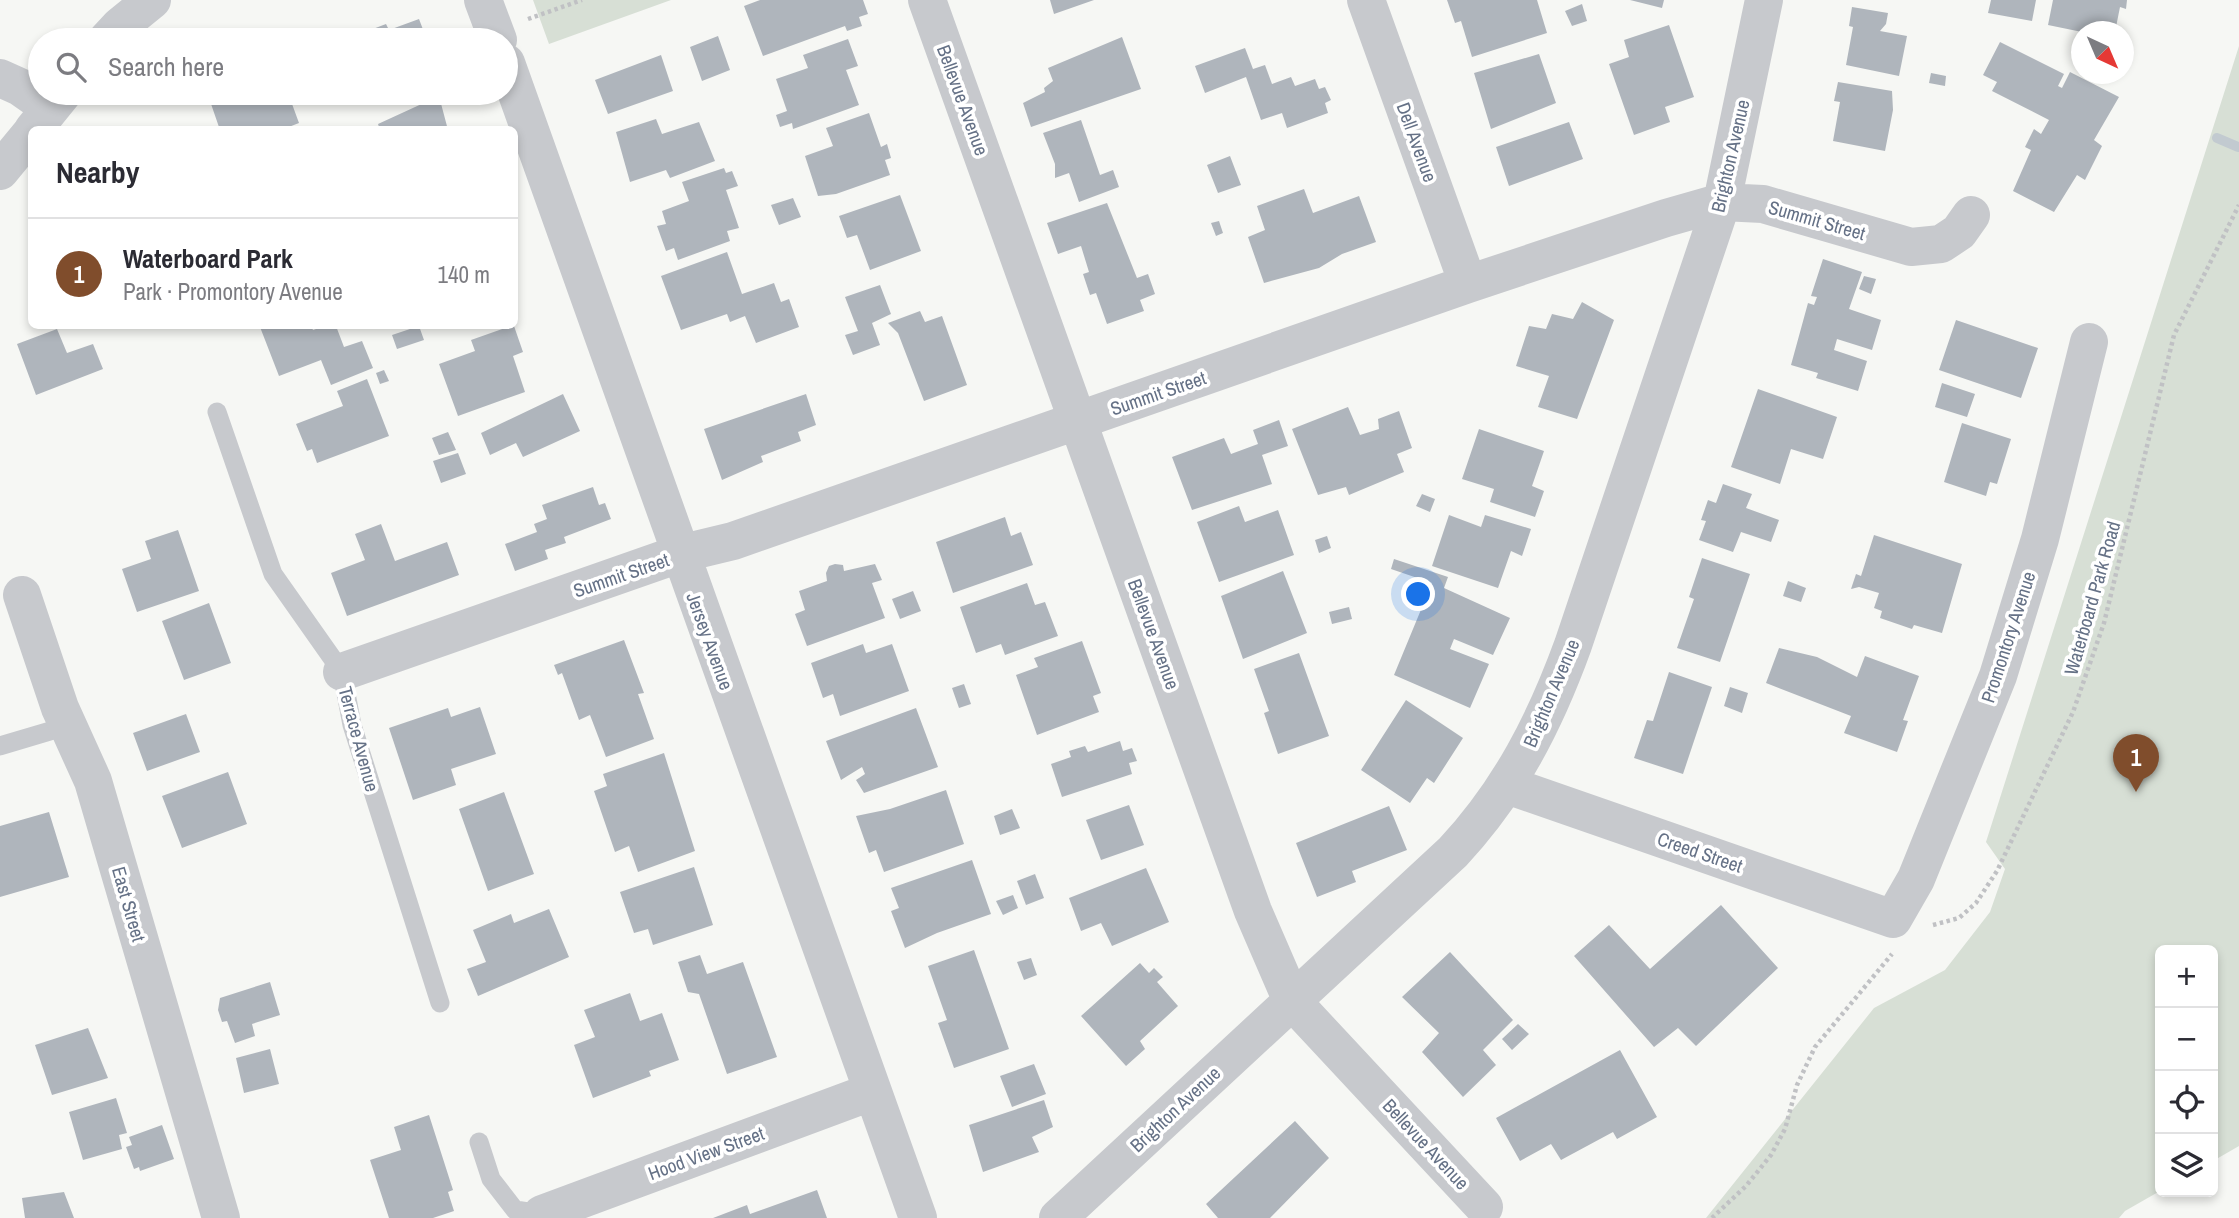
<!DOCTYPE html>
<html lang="en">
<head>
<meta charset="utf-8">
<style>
	:root { --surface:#fff; --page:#f2f2f3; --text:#2b2b33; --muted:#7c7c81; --line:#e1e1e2; --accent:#804d2c }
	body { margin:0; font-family:"Archivo Narrow",sans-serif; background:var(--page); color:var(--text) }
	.controls { position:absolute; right:21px; bottom:21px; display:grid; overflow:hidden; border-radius:10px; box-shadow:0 4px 10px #0003 }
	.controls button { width:63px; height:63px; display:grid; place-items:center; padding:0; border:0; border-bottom:2px solid var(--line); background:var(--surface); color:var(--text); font:35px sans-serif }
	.compass { position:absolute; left:2071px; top:21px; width:63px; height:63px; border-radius:50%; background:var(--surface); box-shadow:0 4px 10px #0003; rotate:136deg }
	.you { position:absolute; left:1419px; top:595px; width:24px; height:24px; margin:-18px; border:5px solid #fff; border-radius:50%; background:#1a73e8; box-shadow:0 0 0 10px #1a73e833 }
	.badge { display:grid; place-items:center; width:46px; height:46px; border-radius:50%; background:var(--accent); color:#fff; font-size:23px; font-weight:700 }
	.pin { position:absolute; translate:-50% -58px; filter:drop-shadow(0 2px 4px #0008) }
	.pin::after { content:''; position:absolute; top:37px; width:24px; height:21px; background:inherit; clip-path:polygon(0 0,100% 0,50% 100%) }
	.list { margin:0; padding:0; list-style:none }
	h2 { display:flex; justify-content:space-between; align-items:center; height:91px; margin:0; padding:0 28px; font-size:30px }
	h2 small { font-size:23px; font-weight:400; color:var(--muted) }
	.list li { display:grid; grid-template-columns:46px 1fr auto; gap:21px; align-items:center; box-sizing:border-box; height:112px; padding:0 28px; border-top:2px solid var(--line) }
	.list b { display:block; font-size:26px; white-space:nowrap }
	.list p { margin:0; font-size:23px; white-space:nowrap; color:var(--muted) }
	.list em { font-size:23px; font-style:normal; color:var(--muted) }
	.icon { flex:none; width:38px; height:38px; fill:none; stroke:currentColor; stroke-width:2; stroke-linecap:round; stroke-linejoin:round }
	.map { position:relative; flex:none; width:2239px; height:1218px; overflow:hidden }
	.search { position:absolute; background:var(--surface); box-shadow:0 4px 10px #0003; left:28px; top:28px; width:490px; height:77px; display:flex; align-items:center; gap:18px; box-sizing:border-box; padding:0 24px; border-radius:38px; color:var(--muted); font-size:26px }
	.panel { position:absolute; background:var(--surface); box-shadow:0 4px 10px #0003; left:28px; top:126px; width:490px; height:203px; border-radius:10px }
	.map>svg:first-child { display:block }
</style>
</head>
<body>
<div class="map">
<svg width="2239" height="1218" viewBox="0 0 2239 1218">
	<rect width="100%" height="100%" fill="#f6f7f4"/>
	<path fill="#d7dfd5" d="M533,0H671L549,44Z
		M2239,46V1146L2213,1161V950H2160V1191L2125,1211L2119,1218H1706L1874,1008L1945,970L1990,912L2005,869L1986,842Z"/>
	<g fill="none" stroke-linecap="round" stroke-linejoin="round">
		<path stroke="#c2cad0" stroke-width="10" d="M2217,138L2238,147"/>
	</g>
	<path fill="#afb5bc" d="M760,0H863L868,14L859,17L862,26L847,31L845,26L763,56L744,6Z
		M1050,0H1094L1054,14Z
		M1447,0H1537L1547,33L1472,57L1461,21L1455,23Z
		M1630,0H1664L1662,8Z
		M1991,0H2036L2032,21L1988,13Z
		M2053,0H2127L2126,9L2120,7L2115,32H2082L2048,25Z
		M1582,4L1587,21L1572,26L1565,11Z
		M1852,7L1888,13L1886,24L1880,31L1907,36L1899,76L1846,65L1853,27L1849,26Z
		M419,19L427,40H344L386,24L389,30Z
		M1669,25L1694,97L1665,107L1670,122L1634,135L1609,64L1629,57L1624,40Z
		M718,36L730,70L702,81L690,47Z
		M1122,37L1141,89L1031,127L1023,103L1045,92L1044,88L1053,81L1048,68Z
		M848,39L858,66L846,70L859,105L793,129L792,123L780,127L776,115L787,111L776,79L808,68L803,55Z
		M2000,42L2064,74L2058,86L2062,88L2070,72L2119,97L2094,140L2102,146L2085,180L2077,175L2054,212L2013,191L2031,150L2025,147L2034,129L2041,134L2049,120L1992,91L1997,82L1983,75Z
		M1245,48L1253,69L1265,65L1272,84L1291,77L1295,86L1315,79L1319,89L1325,87L1331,100L1325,103L1328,113L1287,128L1282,113L1261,120L1246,77L1205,93L1195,66Z
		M1539,54L1556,103L1491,129L1474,73Z
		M661,55L673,91L608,114L595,80Z
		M1931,73L1946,76L1945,86L1929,83Z
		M1838,82L1892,91L1893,110L1885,151L1833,141L1840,102L1834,101Z
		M232,93H288L299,123L281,130H220L210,101Z
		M326,93H348L329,100Z
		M439,96L448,130H380L378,124Z
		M869,113L881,147L887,144L891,158L885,160L890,175L836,194L818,196L805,156L833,146L826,128Z
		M656,119L662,134L699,122L715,161L670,178L666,170L630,182L616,132Z
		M1081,120L1100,175L1113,170L1119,187L1079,202L1069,173L1055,178V164L1043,133Z
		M1569,122L1583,159L1509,186L1496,147Z
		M1230,156L1241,185L1218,193L1207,165Z
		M724,168L726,173L732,171L738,186L726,190L739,228L727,231L730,241L678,260L674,248L666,251L657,226L666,224L662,211L689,201L682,182Z
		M1304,189L1313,213L1359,196L1376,242L1342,254L1319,268L1264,283L1248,237L1265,230L1257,206Z
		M900,195L921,251L870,270L857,235L847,238L839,216Z
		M793,198L801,217L779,225L771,205Z
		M1107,203L1137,278L1148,274L1155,294L1140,300L1144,311L1107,324L1096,293L1090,295L1083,274L1089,272L1081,246L1058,254L1047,223Z
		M1219,221L1223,233L1216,236L1211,223Z
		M727,252L742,294L774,283L781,302L789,299L799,327L756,343L745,316L730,322L727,314L681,330L661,276Z
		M1823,259L1862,272L1849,309L1881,320L1872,350L1837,339L1834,350L1867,361L1858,391L1816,378L1818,373L1791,365L1808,303L1814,305L1817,297L1811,296Z
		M1864,276L1876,279L1871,294L1859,289Z
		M880,285L891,314L872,323L880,345L853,355L845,335L858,331L845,297Z
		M1582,302L1614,320L1577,419L1538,407L1549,376L1516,366L1529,326L1546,329L1552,314L1573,319Z
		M920,311L925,322L942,316L967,385L924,401L898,333L888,323Z
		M1956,320L2038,348L2021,398L1939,370Z
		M264,326H311L313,330L325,326H336L344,347L362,341L373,368L331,385L321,360L279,376L260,327Z
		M419,326L424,340L397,349L392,335Z
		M511,326H514L523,352L513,356L525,392L458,416L439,364L475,351L471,340Z
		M57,329L67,353L93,344L103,369L36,395L17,344Z
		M384,370L389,381L380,384L376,373Z
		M367,379L389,436L317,463L312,449L307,451L296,424L343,406L337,391Z
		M1942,383L1975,394L1967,417L1935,407Z
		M1758,389L1837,417L1823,459L1791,449L1780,484L1731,467Z
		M563,394L580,431L523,457L516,443L490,455L481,433Z
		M806,394L816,425L798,432L801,441L761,456L763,462L722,480L704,429Z
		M1348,407L1360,435L1379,429L1378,419L1399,411L1412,448L1397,454L1404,472L1349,495L1346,487L1318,495L1292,429Z
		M1279,420L1288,446L1262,455L1272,484L1192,510L1172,457L1224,438L1231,454L1258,444L1253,430Z
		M1962,423L2011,439L1997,484L1990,482L1986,496L1944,482Z
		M1479,429L1544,451L1532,486L1544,491L1535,517L1490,502L1494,489L1462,479Z
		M448,432L456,450L439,455L432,438Z
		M458,453L466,474L441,483L433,461Z
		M1723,484L1752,494L1746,508L1779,520L1771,542L1741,532L1733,552L1699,540L1706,521L1701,520L1708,500L1716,503Z
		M593,487L599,505L605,503L611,519L564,537L566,543L545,550L548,559L515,571L505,544L537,532L534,524L547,519L542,505Z
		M1422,494L1435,499L1430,512L1416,506Z
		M1239,506L1245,522L1278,510L1294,555L1219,582L1197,522Z
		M1449,515L1481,527L1485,515L1531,529L1522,556L1511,551L1498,588L1432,566Z
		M1005,517L1011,536L1021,532L1033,565L953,593L936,542Z
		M381,524L395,561L447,542L459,575L347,616L331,573L365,560L355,534Z
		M178,530L199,591L137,612L122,569L151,559L145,541Z
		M1874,535L1962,564L1942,633L1914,625L1912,629L1880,618L1882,611L1874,608L1879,593L1859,587L1851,589L1856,574L1861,576Z
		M1327,536L1331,548L1319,553L1315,540Z
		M1702,558L1750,574L1720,662L1677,648L1694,599L1689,597Z
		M1394,559L1448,577L1444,588L1510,618L1493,655L1454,639L1450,649L1489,664L1470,708L1394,675L1432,583L1391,569Z
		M835,564L843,565L844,571L875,564L882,580L872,583L885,618L807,646L795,614L805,610L799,591L827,581L826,573L829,566Z
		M1283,571L1307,633L1243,659L1221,596Z
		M1788,581L1806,588L1801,602L1783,596Z
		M1027,583L1035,605L1045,602L1058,636L1005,655L1001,644L976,653L960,607Z
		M913,591L921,611L900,619L892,599Z
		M209,603L231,663L184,680L162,621Z
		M1349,607L1352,619L1332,624L1329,612Z
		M624,640L644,693L638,694L654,739L606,757L590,715L579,720L562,673L558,675L554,665Z
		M1082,641L1101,693L1093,696L1099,712L1037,735L1016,675L1038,667L1034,658Z
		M863,644L866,653L892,644L909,691L840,716L833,694L823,698L811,663Z
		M1779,648L1817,657L1857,677L1865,656L1919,676L1903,720L1908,721L1897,752L1844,733L1851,716L1766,683Z
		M1299,653L1329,736L1278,754L1264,713L1269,711L1254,669Z
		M1669,672L1712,687L1683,774L1634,758L1647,720L1653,721Z
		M964,684L971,704L959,708L952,688Z
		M1730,687L1748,693L1742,713L1724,706Z
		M1406,700L1463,738L1434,783L1427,778L1410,803L1361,770Z
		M480,707L496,754L451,769L456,785L413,800L389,728L448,708L451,717Z
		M916,708L938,767L864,793L856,780L865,774L862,767L841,780L826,741Z
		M186,714L200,752L147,771L133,733Z
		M1120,741L1123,751L1132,748L1137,761L1129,763L1132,774L1062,797L1051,764L1071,757L1069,751L1085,746L1088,752Z
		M664,753L695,851L638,872L629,846L615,852L594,791L607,786L603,774Z
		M228,772L247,824L182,848L162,796Z
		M946,790L964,844L884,872L876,850L869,853L856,816L890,809Z
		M504,792L534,874L488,891L459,809Z
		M1129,805L1144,845L1101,860L1086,820Z
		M1389,806L1407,850L1352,871L1356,882L1317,897L1296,843Z
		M1012,809L1020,828L1000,835L994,816Z
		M49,812L69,877L0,897V826Z
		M972,860L991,914L937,933L905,948L891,911L899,908L891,888Z
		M694,867L713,925L653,945L648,929L634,933L620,892Z
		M1146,868L1169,922L1112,946L1101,923L1081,931L1069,898Z
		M1035,874L1044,898L1026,905L1017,881Z
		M1013,895L1018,908L1003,915L996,901Z
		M1721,905L1778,968L1696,1046L1678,1028L1654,1047L1574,956L1609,925L1650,969Z
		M549,909L569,957L478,996L467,969L486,962L473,930L511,914L514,923Z
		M974,950L1009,1049L954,1068L938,1023L947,1020L928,966Z
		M1450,952L1513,1020L1483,1050L1496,1065L1463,1097L1422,1052L1439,1033L1402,997Z
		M700,955L707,974L743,962L777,1057L727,1074L699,994L688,992L678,962Z
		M1031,958L1037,975L1024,980L1017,962Z
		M1140,963L1149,973L1154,968L1163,977L1157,982L1178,1006L1140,1041L1145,1049L1126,1066L1081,1016Z
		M270,982L280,1015L252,1024L255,1036L235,1043L227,1021L222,1022L218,1010L220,998Z
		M630,993L640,1021L662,1013L679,1060L649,1071L651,1076L593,1098L574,1045L595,1037L584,1010Z
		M1518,1024L1529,1034L1512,1050L1502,1039Z
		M88,1028L108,1078L52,1095L35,1045Z
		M270,1049L279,1084L244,1093L236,1058Z
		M1620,1050L1657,1117L1617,1139L1613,1132L1561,1160L1551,1144L1520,1161L1496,1118Z
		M1034,1064L1046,1094L1012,1107L1000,1076Z
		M116,1098L127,1133L119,1135L122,1149L83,1160L69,1112Z
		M1044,1100L1053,1127L1032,1137L1039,1152L983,1172L969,1125Z
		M429,1115L453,1190L448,1192L454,1211L433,1218H389L370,1160L401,1150L394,1127Z
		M1295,1121L1329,1158L1270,1218H1218L1206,1204Z
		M162,1125L174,1159L140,1171L139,1167L134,1169L126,1147L132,1145L129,1137Z
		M817,1190L827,1218H713L747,1205L750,1214Z
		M64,1192L74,1218H25L22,1198Z"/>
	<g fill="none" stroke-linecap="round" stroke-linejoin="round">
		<path stroke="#c0c1c4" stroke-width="4.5" stroke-dasharray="3.5 3.5" stroke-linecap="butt" d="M528,19L582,0
			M1933,925L1959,918L1976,903L1997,871L2073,712L2104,623L2174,335L2239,205
			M1712,1218L1746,1186L1771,1155L1785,1129L1797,1085L1815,1047L1892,954"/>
		<path stroke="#c7c9cd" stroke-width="19" d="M217,412L273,574L342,672L352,725L440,1003
			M0,746L67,726
			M479,1142L491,1179L515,1210L542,1214"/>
		<path stroke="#c7c9cd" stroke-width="38" d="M483,0L498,40
			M927,0L1253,911L1292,1001L1484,1207
			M1366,0L1468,284
			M506,63L918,1218
			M0,78L20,87L50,108
			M22,595L60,708L93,781L221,1218
			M342,672L679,554L733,541L1468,284L1666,218L1722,202L1763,204L1911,247L1941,244L1959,232L1971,215
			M1507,785L1893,919L1916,879L1998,676L2040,539L2089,342
			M542,1214L871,1092
			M1058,1218L1453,852C1510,791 1545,722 1573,645L1722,202L1764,0"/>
		<path stroke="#c7c9cd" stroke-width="38" d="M107,40L120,26L152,0
			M33,130L63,93
			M0,171L32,132"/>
	</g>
	<g text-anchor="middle" stroke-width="7" stroke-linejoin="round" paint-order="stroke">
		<g font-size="19" fill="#657186" stroke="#fff">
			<text transform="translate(963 100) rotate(70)" y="7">Bellevue Avenue</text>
			<text transform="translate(1417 142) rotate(70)" y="7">Dell Avenue</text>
			<text transform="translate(1730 156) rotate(-77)" y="7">Brighton Avenue</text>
			<text transform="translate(1817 220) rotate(16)" y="7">Summit Street</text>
			<text transform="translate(1158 393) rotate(-19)" y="7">Summit Street</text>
			<text transform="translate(621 575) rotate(-19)" y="7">Summit Street</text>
			<text transform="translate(2092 598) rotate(-74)" y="7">Waterboard Park Road</text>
			<text transform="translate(1154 634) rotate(70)" y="7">Bellevue Avenue</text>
			<text transform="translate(2008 637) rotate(-72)" y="7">Promontory Avenue</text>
			<text transform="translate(710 641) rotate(70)" y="7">Jersey Avenue</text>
			<text transform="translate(1551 693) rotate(-67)" y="7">Brighton Avenue</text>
			<text transform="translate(359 739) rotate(75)" y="7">Terrace Avenue</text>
			<text transform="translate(1700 852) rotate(19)" y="7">Creed Street</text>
			<text transform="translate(129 904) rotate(74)" y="7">East Street</text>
			<text transform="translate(1175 1109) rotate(-43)" y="7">Brighton Avenue</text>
			<text transform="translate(1426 1144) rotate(47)" y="7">Bellevue Avenue</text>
			<text transform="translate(706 1153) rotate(-20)" y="7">Hood View Street</text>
		</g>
	</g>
</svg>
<div class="controls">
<button>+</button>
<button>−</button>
<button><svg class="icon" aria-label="locate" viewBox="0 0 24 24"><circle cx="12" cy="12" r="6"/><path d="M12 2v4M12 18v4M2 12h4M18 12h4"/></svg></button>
<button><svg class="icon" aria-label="layers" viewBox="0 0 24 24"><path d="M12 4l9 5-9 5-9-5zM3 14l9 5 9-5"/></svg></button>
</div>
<svg class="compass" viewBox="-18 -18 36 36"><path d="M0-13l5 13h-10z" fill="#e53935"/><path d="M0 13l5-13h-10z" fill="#7c7c81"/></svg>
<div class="you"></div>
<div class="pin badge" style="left:2136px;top:792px">1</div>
<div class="search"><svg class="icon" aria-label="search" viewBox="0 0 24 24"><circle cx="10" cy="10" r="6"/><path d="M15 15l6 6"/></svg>Search here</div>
<section class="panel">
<h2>Nearby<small></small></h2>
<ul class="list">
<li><span class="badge">1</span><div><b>Waterboard Park</b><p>Park · Promontory Avenue</p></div><em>140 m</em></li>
</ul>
</section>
</div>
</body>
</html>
